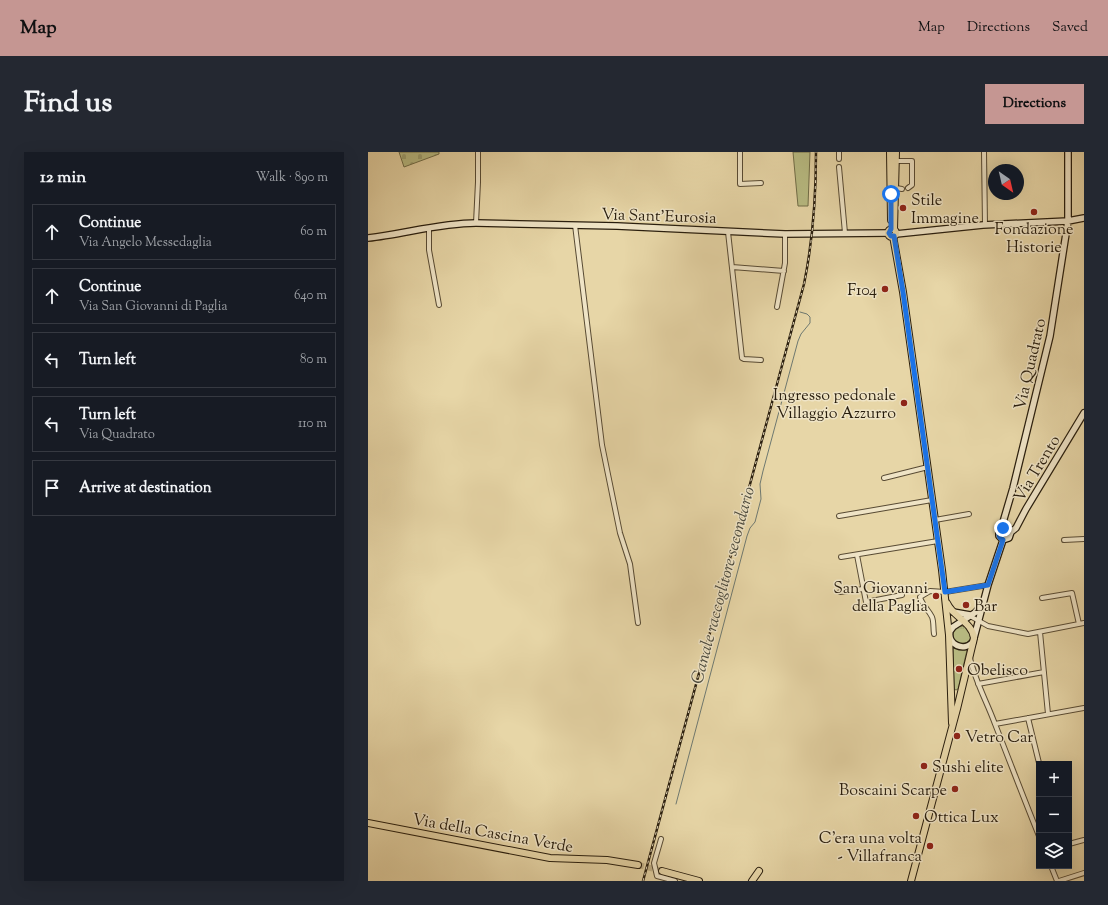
<!DOCTYPE html>
<html lang="en">
<head>
<meta charset="utf-8">
<style>
	:root { --surface:#171b24; --page:#242831; --text:#f1f3f6; --muted:#9ea1a6; --line:#363941; --accent:#c59692 }
	body { margin:0; font-family:"Sorts Mill Goudy",serif; background:var(--page); color:var(--text) }
	.controls { position:absolute; right:12px; bottom:12px; display:grid; overflow:hidden; border-radius:0px; box-shadow:0 4px 16px #0002 }
	.controls button { width:36px; height:36px; display:grid; place-items:center; padding:0; border:0; border-bottom:1px solid var(--line); background:var(--surface); color:var(--text); font:20px sans-serif }
	.compass { position:absolute; left:620px; top:12px; width:36px; height:36px; border-radius:50%; background:var(--surface); box-shadow:0 4px 16px #0002; rotate:146deg }
	.stop { position:absolute; width:12px; height:12px; margin:-9px; border:3px solid #1a73e8; border-radius:50%; background:#fff }
	.stop.end { background:#1a73e8; border-color:#fff; box-shadow:0 1px 4px #0008 }
	.list { margin:0; padding:0; list-style:none }
	h2 { display:flex; justify-content:space-between; align-items:center; height:52px; margin:0; padding:0 16px; font-size:17px }
	h2 small { font-size:13px; font-weight:400; color:var(--muted) }
	.list li { display:grid; grid-template-columns:26px 1fr auto; gap:12px; align-items:center; box-sizing:border-box; height:56px; margin:0 8px 8px; padding:0 8px; border:1px solid var(--line); border-radius:0px }
	.list b { display:block; font-size:15px; white-space:nowrap }
	.list p { margin:0; font-size:13px; white-space:nowrap; color:var(--muted) }
	.list em { font-size:13px; font-style:normal; color:var(--muted) }
	.icon { flex:none; width:22px; height:22px; fill:none; stroke:currentColor; stroke-width:2; stroke-linecap:round; stroke-linejoin:round }
	.map { position:relative; flex:none; width:716px; height:729px; overflow:hidden; border-radius:0px }
	header { display:flex; align-items:center; gap:24px; box-sizing:border-box; height:56px; padding:0 20px; background:var(--accent); color:#111 }
	header strong { font-size:19px }
	nav { display:flex; gap:22px; margin-inline-start:auto; font-size:14px }
	.intro { display:flex; align-items:center; justify-content:space-between; box-sizing:border-box; height:96px; padding:0 24px }
	h1 { margin:0; font-size:28px }
	.button { padding:10px 18px; border-radius:0px; background:var(--accent); color:#111; font-size:14px; font-weight:700 }
	main { display:flex; gap:24px; padding:0 24px }
	aside { flex:1; background:var(--surface); border-radius:0px; box-shadow:0 4px 16px #0002 }
	.map>svg:first-child { display:block }
</style>
</head>
<body>
<header>
<strong>Map</strong>
<nav><a>Map</a><a>Directions</a><a>Saved</a></nav>
</header>
<div class="intro"><h1>Find us</h1><a class="button">Directions</a></div>
<main>
<aside>
<h2>12 min<small>Walk · 890 m</small></h2>
<ul class="list">
<li><svg class="icon" aria-label="ahead" viewBox="0 0 24 24"><path d="M12 20V5M6 11l6-6 6 6"/></svg><div><b>Continue</b><p>Via Angelo Messedaglia</p></div><em>60 m</em></li>
<li><svg class="icon" aria-label="ahead" viewBox="0 0 24 24"><path d="M12 20V5M6 11l6-6 6 6"/></svg><div><b>Continue</b><p>Via San Giovanni di Paglia</p></div><em>640 m</em></li>
<li><svg class="icon" aria-label="left" viewBox="0 0 24 24"><path d="M17 20v-9H6M10 6l-5 5 5 5"/></svg><div><b>Turn left</b></div><em>80 m</em></li>
<li><svg class="icon" aria-label="left" viewBox="0 0 24 24"><path d="M17 20v-9H6M10 6l-5 5 5 5"/></svg><div><b>Turn left</b><p>Via Quadrato</p></div><em>110 m</em></li>
<li><svg class="icon" aria-label="arrive" viewBox="0 0 24 24"><path d="M6 21V4h12l-3 4 3 4H6"/></svg><div><b>Arrive at destination</b></div></li>
</ul>
</aside>
<div class="map">
<svg width="716" height="729" viewBox="0 0 716 729">
	<defs>
		<pattern id="grass-tufts" width="24" height="20" patternUnits="userSpaceOnUse"><rect width="24" height="20" fill="#b9bd84"/><path d="M3 7l-1-3M5 7V3M7 7l1-3M15 17l-1-3M17 17v-4M19 17l1-3" fill="none" stroke="#9fa271"/></pattern>
		<pattern id="cemetery-stones" width="16" height="16" patternUnits="userSpaceOnUse"><rect width="16" height="16" fill="#b9bd84"/><path d="M2 7V4a2 2 0 0 1 4 0v3zM10 15v-3a2 2 0 0 1 4 0v3z" fill="#9fa271"/></pattern>
	</defs>
	<rect width="100%" height="100%" fill="#e7d6a7"/>
	<filter id="stains"><feTurbulence type="fractalNoise" baseFrequency=".005" numOctaves="4"/><feColorMatrix values="0 0 0 0 .2 0 0 0 0 .09 0 0 0 0 .02 0 0 0 .5 -.17"/></filter>
	<radialGradient id="worn" r=".72"><stop offset=".6" stop-color="#630" stop-opacity="0"/><stop offset="1" stop-color="#630" stop-opacity=".3"/></radialGradient>
	<path fill="url(#grass-tufts)" stroke="#706d48" d="M585 483a9 9 0 1 1 18 0a9 9 0 1 1-18 0Z
		M585,496L599,498L590,537L588,538L586,537Z"/>
	<path fill="url(#cemetery-stones)" stroke="#706d48" d="M31,0H71V2L36,15Z"/>
	<path fill="#b9bd84" stroke="#706d48" d="M425,0H442L440,54H430Z"/>
	<g fill="none" stroke-linecap="round" stroke-linejoin="round">
		<path stroke="#6e7971" stroke-width="1" d="M308,652L379,384L382,376L387,370L393,347L392,332L395,319L430,189L433,182L442,171V165L439,162L432,160"/>
		<path stroke="#c1b188" stroke-width="6" stroke-dasharray="6 3" stroke-linecap="butt" d="M270,713L294,719"/>
		<defs>
			<path id="street" d="M372,0V32L393,31
				M471,0V7
				M616,0L617,73
				M528,9H544V33L540,36
				M471,15L477,81
				M528,36L534,37
				M108,71L110,30V0
				M207,73L234,293L252,381L262,412L270,471
				M61,76V98L71,153
				M360,80L374,206L376,207L393,208
				M364,115L416,119
				M409,155L417,111V82
				M516,326L560,315
				M471,364L564,348
				M567,368L601,362
				M696,388L716,387
				M489,403L498,450L534,443
				M473,405L570,389
				M472,440L495,437
				M674,446L704,441L711,472
				M602,464L620,474L660,482L716,471
				M672,480L680,562
				M566,482C565,476 566,470 564,465C560,457 554,453 552,445L562,439L577,440L620,433
				M602,506C607,529 619,550 627,572C642,610 656,647 671,684
				M610,532L676,520
				M660,566L671,611
				M627,572L716,556
				M293,687L286,711L289,724L307,729
				M701,692L716,688
				M683,714L689,729
				M691,729L716,721"/>
			<path id="secondary" d="M528,82L615,73L700,69L716,66
				M0,86C36,82 72,71 108,71L249,74L417,82L521,81
				M633,377L645,336L682,184L700,69V0
				M643,380L648,376L658,357L716,261
				M635,388L631,384V380L633,377L638,376L643,380
				M635,388L641,386L643,380
				M585,460L602,463
				M606,486L620,433L635,388
				M605,490C596,500 579,493 582,479L585,475L608,460L613,453"/>
			<path id="primary" d="M522,0L523,68
				M526,77L528,0
				M520 81a4 4 0 1 1 8 0a4 4 0 1 1-8 0Z
				M525,84L535,140L574,418L581,483L584,571
				M0,671L182,706L239,708L270,713
				M294,719L331,729
				M384,729L391,719
				M543,729L589,557L606,486C604,470 585,465 579,451"/>
		</defs>
		<use href="#street" stroke="#584b34" stroke-width="6"/>
		<use href="#secondary" stroke="#281d0d" stroke-width="8"/>
		<use href="#primary" stroke="#281d0d" stroke-width="8"/>
		<use href="#street" stroke="#efe4c6" stroke-width="4"/>
		<use href="#secondary" stroke="#efe4c6" stroke-width="5.5"/>
		<use href="#primary" stroke="#e7d6a7" stroke-width="6"/>
		<defs>
			<path id="rail" d="M275,729L436,132C445,88 448,45 448,0"/>
		</defs>
		<use href="#rail" stroke="#281d0d" stroke-width="2.5"/>
		<use href="#rail" stroke="#efe4c6" stroke-width="1" stroke-dasharray="3" stroke-linecap="butt"/>
	</g>
	<g fill="none" stroke-linecap="round" stroke-linejoin="round">
		<path stroke="#1a73e8" stroke-width="5" d="M523,42V77L521,81L523,84H526L535,140L577,440L620,433L635,388C630,385 629,379 635,376"/>
	</g>
	<g fill="#8f2418" stroke="#efe4c6" stroke-width="1.5">
		<circle cx="535" cy="56" r="4"/>
		<circle cx="666" cy="60" r="4"/>
		<circle cx="517" cy="137" r="4"/>
		<circle cx="536" cy="251" r="4"/>
		<circle cx="568" cy="444" r="4"/>
		<circle cx="598" cy="453" r="4"/>
		<circle cx="591" cy="517" r="4"/>
		<circle cx="589" cy="584" r="4"/>
		<circle cx="556" cy="614" r="4"/>
		<circle cx="587" cy="637" r="4"/>
		<circle cx="548" cy="664" r="4"/>
		<circle cx="562" cy="694" r="4"/>
	</g>
	<g text-anchor="middle" stroke-width="3" stroke-linejoin="round" paint-order="stroke">
		<g font-size="16" fill="#281d0d" stroke="#efe4c6" text-anchor="start">
			<text x="543" y="53">Stile<tspan x="543" dy="18">Immagine</tspan></text>
			<text x="666" y="82" text-anchor="middle">Fondazione<tspan x="666" dy="18">Historie</tspan></text>
			<text x="509" y="143" text-anchor="end">F104</text>
			<text x="528" y="248" text-anchor="end">Ingresso pedonale<tspan x="528" dy="18">Villaggio Azzurro</tspan></text>
			<text x="560" y="441" text-anchor="end">San Giovanni<tspan x="560" dy="18">della Paglia</tspan></text>
			<text x="606" y="459">Bar</text>
			<text x="599" y="523">Obelisco</text>
			<text x="597" y="590">Vetro Car</text>
			<text x="564" y="620">Sushi elite</text>
			<text x="579" y="643" text-anchor="end">Boscaini Scarpe</text>
			<text x="556" y="670">Ottica Lux</text>
			<text x="554" y="691" text-anchor="end">C'era una volta<tspan x="554" dy="18">- Villafranca</tspan></text>
		</g>
		<g font-size="16" fill="#281d0d" stroke="#efe4c6">
			<text transform="translate(291 63) rotate(2)" y="6">Via Sant'Eurosia</text>
			<text transform="translate(661 212) rotate(-77)" y="6">Via Quadrato</text>
			<text transform="translate(668 316) rotate(-59)" y="6">Via Trento</text>
			<text transform="translate(125 680) rotate(10)" y="6">Via della Cascina Verde</text>
		</g>
		<g font-size="17" font-style="italic" fill="#4b4b3f" stroke="#efe4c6">
			<text transform="translate(354 433) rotate(-75)" y="6">Canale raccoglitore secondario</text>
		</g>
	</g>
	<rect width="100%" height="100%" filter="url(#stains)"/>
	<rect width="100%" height="100%" fill="url(#worn)"/>
</svg>
<div class="controls">
<button>+</button>
<button>−</button>
<button><svg class="icon" aria-label="layers" viewBox="0 0 24 24"><path d="M12 4l9 5-9 5-9-5zM3 14l9 5 9-5"/></svg></button>
</div>
<svg class="compass" viewBox="-18 -18 36 36"><path d="M0-13l5 13h-10z" fill="#e53935"/><path d="M0 13l5-13h-10z" fill="#9ea1a6"/></svg>
<div class="stop" style="left:523px;top:42px"></div>
<div class="stop end" style="left:635px;top:376px"></div>
</div>
</main>
</body>
</html>
